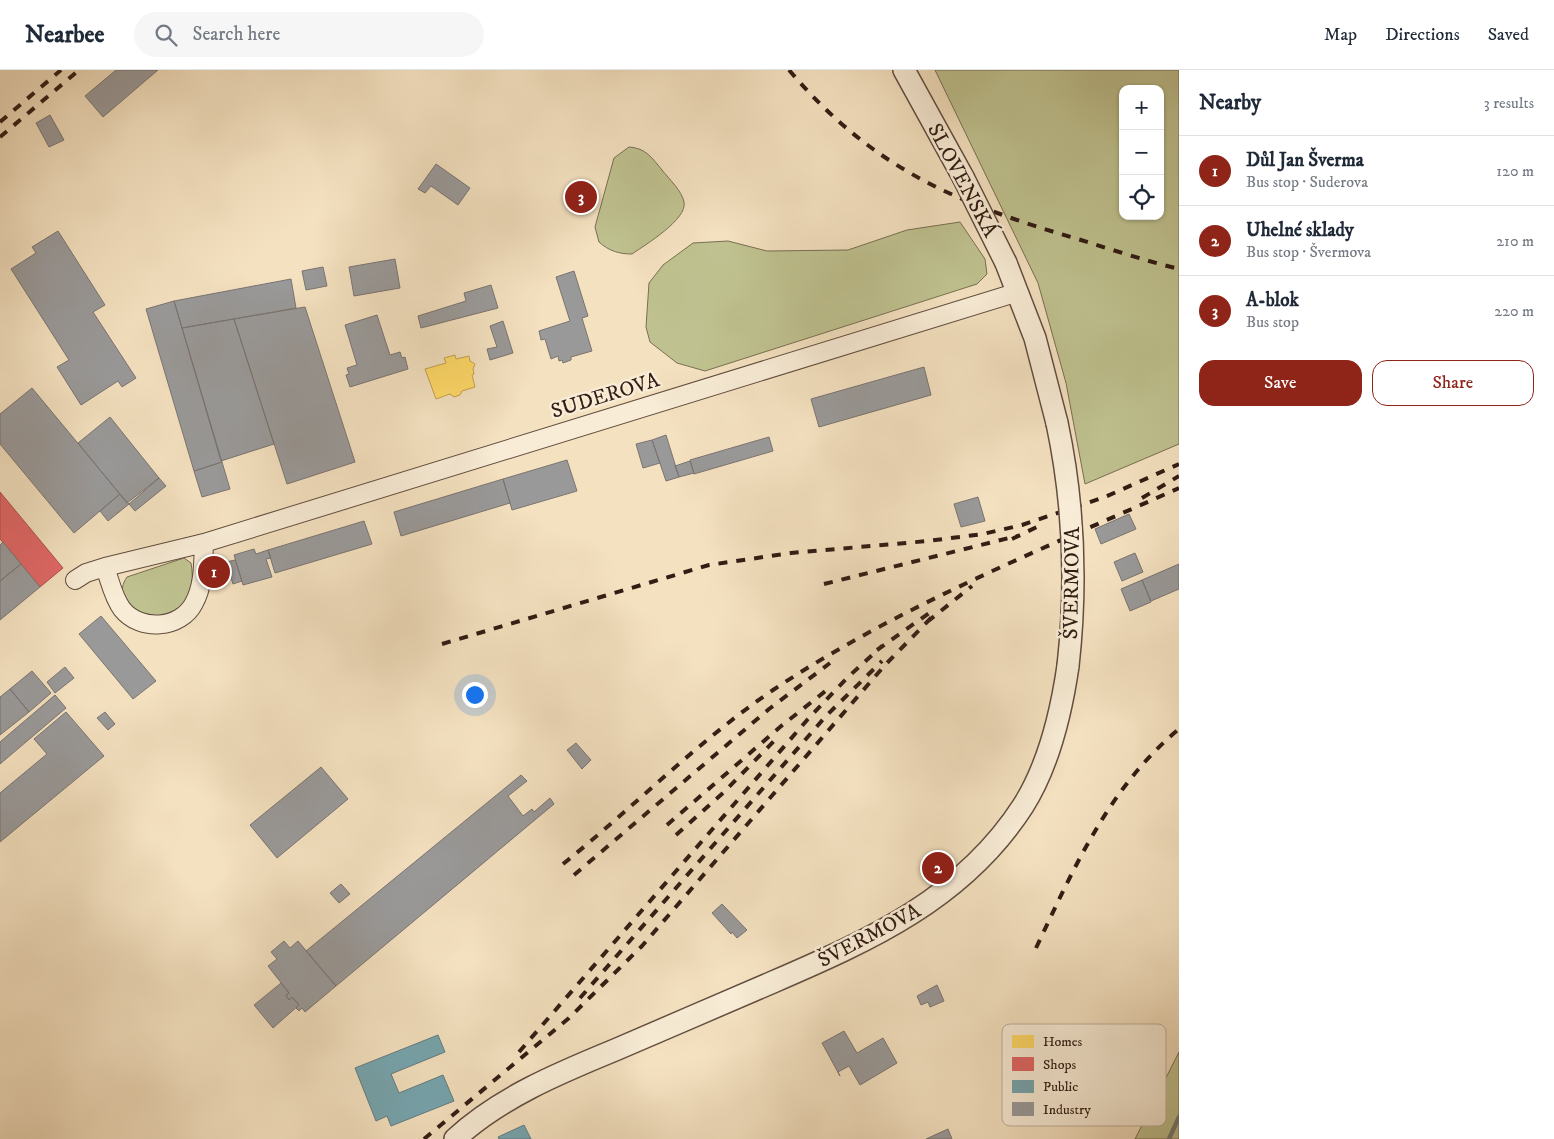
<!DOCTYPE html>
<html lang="en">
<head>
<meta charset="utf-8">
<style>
	:root { --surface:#fff; --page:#f6f6f7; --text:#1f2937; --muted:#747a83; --line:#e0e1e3; --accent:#8f2418 }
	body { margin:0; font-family:"IM FELL DW Pica",serif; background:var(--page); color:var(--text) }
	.controls { position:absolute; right:15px; top:15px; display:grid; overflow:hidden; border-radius:10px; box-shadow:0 1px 4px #0004 }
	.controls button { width:45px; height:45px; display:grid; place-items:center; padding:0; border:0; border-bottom:1px solid var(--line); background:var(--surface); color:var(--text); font:25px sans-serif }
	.you { position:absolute; left:474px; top:624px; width:18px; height:18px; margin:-12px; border:4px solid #fff; border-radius:50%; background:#1a73e8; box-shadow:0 0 0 8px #1a73e833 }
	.badge { display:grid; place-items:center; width:32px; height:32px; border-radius:50%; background:var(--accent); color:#fff; font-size:16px; font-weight:700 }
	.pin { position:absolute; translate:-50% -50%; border:2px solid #fff; box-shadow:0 1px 5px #0006 }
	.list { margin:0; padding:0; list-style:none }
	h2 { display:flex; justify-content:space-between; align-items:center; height:65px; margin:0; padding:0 20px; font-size:21px }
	h2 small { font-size:16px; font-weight:400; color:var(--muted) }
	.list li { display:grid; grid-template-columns:32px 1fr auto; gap:15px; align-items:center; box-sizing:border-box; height:70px; padding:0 20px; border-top:1px solid var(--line) }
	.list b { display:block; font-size:19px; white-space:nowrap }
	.list p { margin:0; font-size:16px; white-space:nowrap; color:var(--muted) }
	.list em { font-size:16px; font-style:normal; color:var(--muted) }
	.actions { display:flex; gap:10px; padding:15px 20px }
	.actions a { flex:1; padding:11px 0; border:1px solid var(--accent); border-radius:15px; text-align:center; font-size:18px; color:var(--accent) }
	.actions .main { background:var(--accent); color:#fff }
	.icon { flex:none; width:28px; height:28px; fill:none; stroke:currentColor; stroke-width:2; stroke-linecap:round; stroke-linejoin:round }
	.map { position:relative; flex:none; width:1179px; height:1069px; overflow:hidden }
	header { display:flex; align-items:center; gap:30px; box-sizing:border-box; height:70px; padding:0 25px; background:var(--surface); border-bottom:1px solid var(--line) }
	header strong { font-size:24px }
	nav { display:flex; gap:28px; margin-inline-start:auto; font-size:18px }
	.search { width:350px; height:45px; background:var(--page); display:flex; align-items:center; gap:12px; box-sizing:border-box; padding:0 18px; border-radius:28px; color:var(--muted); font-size:19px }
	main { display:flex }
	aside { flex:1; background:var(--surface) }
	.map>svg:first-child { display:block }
</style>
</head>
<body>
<header>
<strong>Nearbee</strong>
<div class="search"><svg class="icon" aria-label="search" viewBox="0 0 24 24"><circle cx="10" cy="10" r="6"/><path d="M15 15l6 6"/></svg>Search here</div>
<nav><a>Map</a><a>Directions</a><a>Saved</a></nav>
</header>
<main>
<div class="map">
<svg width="1179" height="1069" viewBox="0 0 1179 1069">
	<rect width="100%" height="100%" fill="#f4e1c0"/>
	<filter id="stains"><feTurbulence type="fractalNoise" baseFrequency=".004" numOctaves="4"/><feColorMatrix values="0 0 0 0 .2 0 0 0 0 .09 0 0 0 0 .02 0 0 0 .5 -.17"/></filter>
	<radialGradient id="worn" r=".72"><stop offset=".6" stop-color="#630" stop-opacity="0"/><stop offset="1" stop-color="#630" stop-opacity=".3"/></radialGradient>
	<path fill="#bfc290" stroke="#786f52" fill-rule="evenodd" d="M935,0H1179V374L1085,414L1066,313L1038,213ZM1123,19H1160V146H1123Z
		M629,77C646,78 652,88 662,100C669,109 682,121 684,132C688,149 645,175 632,184C619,184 609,181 599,172L595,157L614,88Z
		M960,152L985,189L987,204L977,214L705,301L677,293L650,272L646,257L649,213L663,195L693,173L728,171L767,181L848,180L907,160Z
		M184,488L191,493C205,575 99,547 127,507Z
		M1179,982V1069H1135Z"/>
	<path fill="#ffd966" stroke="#c2a04d" d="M455,285L456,289L469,286L470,291L475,294L473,299L474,304L472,305L475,317L462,321L460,325L454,327L450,324L436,329L425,299L446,293L444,288Z"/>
	<path fill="#e06666" stroke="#ac504d" d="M0,422L63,498L40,517L0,469Z"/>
	<path fill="#76a5af" stroke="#627c80" d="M438,965L445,982L391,1004L399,1023L443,1005L454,1031L391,1056L387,1046L376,1051L355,998Z
		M524,1055L531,1069H499L498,1067Z"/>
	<path fill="#999" stroke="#7a7471" d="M116,0H158L103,47L85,26Z
		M50,45L64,70L49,77L36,53Z
		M436,94L470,118L458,135L431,116L425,123L418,119Z
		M58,161L105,235L93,242L136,308L122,317L118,311L81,335L57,297L69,290L11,199L36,183L32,177Z
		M395,189L400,218L354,226L349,197Z
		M323,197L327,216L306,220L302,201Z
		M574,201L588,246L582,248L592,281L571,287V290L563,293L562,290L559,291L558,286L551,289L545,269L541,270L539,261L570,251L556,207Z
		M291,209L296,238L182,258L174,231Z
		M491,215L498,238L421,258L418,246L466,231L464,223Z
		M174,231L222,392L194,401L146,239Z
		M305,237L355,392L287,414L234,249Z
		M377,245L390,285L400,282L402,288L405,287L408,299L350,317L346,305L349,304L347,298L357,295L345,255Z
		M234,249L274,374L221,391L182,258Z
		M503,251L513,283L490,290L487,279L497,277L490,256Z
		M924,297L931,325L819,357L811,329Z
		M32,318L120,424L74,463L0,374V344Z
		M110,347L159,408L127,433L78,373Z
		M666,365L679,407L666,411L652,370Z
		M769,367L773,381L694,404L690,390Z
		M652,370L660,393L643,398L636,374Z
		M567,390L577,421L512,440L503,409Z
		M690,391L694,403L679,407L675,396Z
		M222,392L230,419L202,427L194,401Z
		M159,408L166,416L135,441L129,434Z
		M503,409L510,433L401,466L394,442Z
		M120,424L129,434L108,451L100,441Z
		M978,427L985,451L961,457L954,434Z
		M1129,444L1136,459L1101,474L1095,459Z
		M364,451L372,474L275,503L268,480Z
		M3,472L21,494L0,511V475Z
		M254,479L256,484L268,480L271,488L266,489L272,507L243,515L234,485Z
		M1135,483L1143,502L1122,511L1114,492Z
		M235,490L242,511L233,514L226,492Z
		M21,494L40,517L0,550V511Z
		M1179,494V519L1151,531L1142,510Z
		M1142,510L1151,532L1130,541L1121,519Z
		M101,546L156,611L133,629L79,564Z
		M65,597L74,608L55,623L47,612Z
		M32,601L51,623L29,642L10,619Z
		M10,619L29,642L0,665V627Z
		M55,625L66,638L0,694V672Z
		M66,642L104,686L0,772V723L47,684L34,669Z
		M105,642L115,654L108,660L97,648Z
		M576,673L591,690L582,699L567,680Z
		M321,697L348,729L277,788L250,755Z
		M521,705L527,711L508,726L523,746L532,739L534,742L550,728L554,734L336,916L306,881Z
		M341,814L350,824L339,833L330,823Z
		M722,834L747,860L737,868L732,862L731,864L712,843Z
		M284,871L290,878L298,871L336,916L305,942L302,938L299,941L296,938L299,935L292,927L289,930L286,925L289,923L268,896L277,889L271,882Z
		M281,913L289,923L286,925L289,930L292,927L299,935L273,958L254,935Z
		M937,915L944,931L930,937L928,932L921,935L917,926Z
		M844,961L857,983L883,968L897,993L860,1015L849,996L838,1002L840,1006L822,973Z
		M948,1059L952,1069H926Z"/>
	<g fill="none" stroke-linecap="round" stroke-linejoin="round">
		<path stroke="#727c77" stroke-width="4.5" d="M1169,1069L1179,1047"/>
		<defs>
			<path id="minor" d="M204,473C203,493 204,515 194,533C181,559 140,562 122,539C113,527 110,511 105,497L204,473L1018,222
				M75,510L86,503L105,497"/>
			<path id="tertiary" d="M904,0L963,107
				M1006,193L1035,268L1057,353
				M455,1069C499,1028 559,1003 615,980C668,957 720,935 773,912C870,870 963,829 1023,736C1049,695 1061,644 1068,596"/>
		</defs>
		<use href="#minor" stroke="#624d3f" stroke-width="20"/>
		<use href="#tertiary" stroke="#624d3f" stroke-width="24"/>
		<use href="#minor" stroke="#f8ecd6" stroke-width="18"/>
		<use href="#tertiary" stroke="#f8ecd6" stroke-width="21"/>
		<path stroke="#321c14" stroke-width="4" stroke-dasharray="9 9" stroke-linecap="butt" d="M789,0C874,100 958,134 1081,170C1113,180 1146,191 1179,199
			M0,52L61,0
			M0,67L79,0
			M1142,428L1179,406
			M1012,469L1043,454
			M824,514L1017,466
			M927,552L972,516
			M442,574L709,495L791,483L928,471L983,464L1022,455L1105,427L1179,394
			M877,580L932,541
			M667,755L780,657L828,619
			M676,765L723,723L775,670
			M563,794C634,737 698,671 773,620C899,536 1041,480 1179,418
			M574,805L769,639L830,593
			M1036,878C1074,798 1109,717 1179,659
			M580,928L826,646L882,591
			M519,982L808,649L847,608L882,576
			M424,1069L569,948L642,876L885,595L932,547"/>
		<defs>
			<path id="tertiary-bridge" d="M963,107L1006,193
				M1057,353C1074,433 1077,515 1068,596"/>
		</defs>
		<use href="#tertiary-bridge" stroke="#624d3f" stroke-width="24" stroke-linecap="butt"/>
		<use href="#tertiary-bridge" stroke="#f8ecd6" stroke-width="21"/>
	</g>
	<g text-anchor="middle" stroke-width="5" stroke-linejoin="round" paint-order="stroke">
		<g font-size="21" fill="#321c14" stroke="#f8ecd6">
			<text transform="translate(963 110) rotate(62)" y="7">SLOVENSKÁ</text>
			<text transform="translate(605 325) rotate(-17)" y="7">SUDEROVA</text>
			<text transform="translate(1071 513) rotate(-89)" y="7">ŠVERMOVA</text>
			<text transform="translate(869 865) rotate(-28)" y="7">ŠVERMOVA</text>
		</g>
	</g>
	<rect x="1002" y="954" width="164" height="102" rx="8" fill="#f8ecd6" stroke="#bdae9c" stroke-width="1"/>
	<rect x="1012" y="965" width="22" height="13" fill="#ffd966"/>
	<rect x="1012" y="987" width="22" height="14" fill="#e06666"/>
	<rect x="1012" y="1010" width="22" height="13" fill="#76a5af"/>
	<rect x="1012" y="1032" width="22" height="14" fill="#999"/>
	<g font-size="14" fill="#321c14">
		<text x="1043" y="976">Homes</text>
		<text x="1043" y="999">Shops</text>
		<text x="1043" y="1021">Public</text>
		<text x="1043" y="1044">Industry</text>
	</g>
	<rect width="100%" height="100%" filter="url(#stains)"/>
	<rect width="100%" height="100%" fill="url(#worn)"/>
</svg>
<div class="controls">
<button>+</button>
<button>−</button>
<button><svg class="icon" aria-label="locate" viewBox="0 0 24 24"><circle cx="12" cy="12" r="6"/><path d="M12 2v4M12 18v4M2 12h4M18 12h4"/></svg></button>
</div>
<div class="you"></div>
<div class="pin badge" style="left:214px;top:502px">1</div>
<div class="pin badge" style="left:938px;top:798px">2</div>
<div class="pin badge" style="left:581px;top:127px">3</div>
</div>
<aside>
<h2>Nearby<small>3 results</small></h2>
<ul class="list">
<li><span class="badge">1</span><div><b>Důl Jan Šverma</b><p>Bus stop · Suderova</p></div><em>120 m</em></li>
<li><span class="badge">2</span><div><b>Uhelné sklady</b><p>Bus stop · Švermova</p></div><em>210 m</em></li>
<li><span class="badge">3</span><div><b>A-blok</b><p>Bus stop</p></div><em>220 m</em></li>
</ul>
<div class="actions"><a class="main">Save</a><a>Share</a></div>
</aside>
</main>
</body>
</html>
